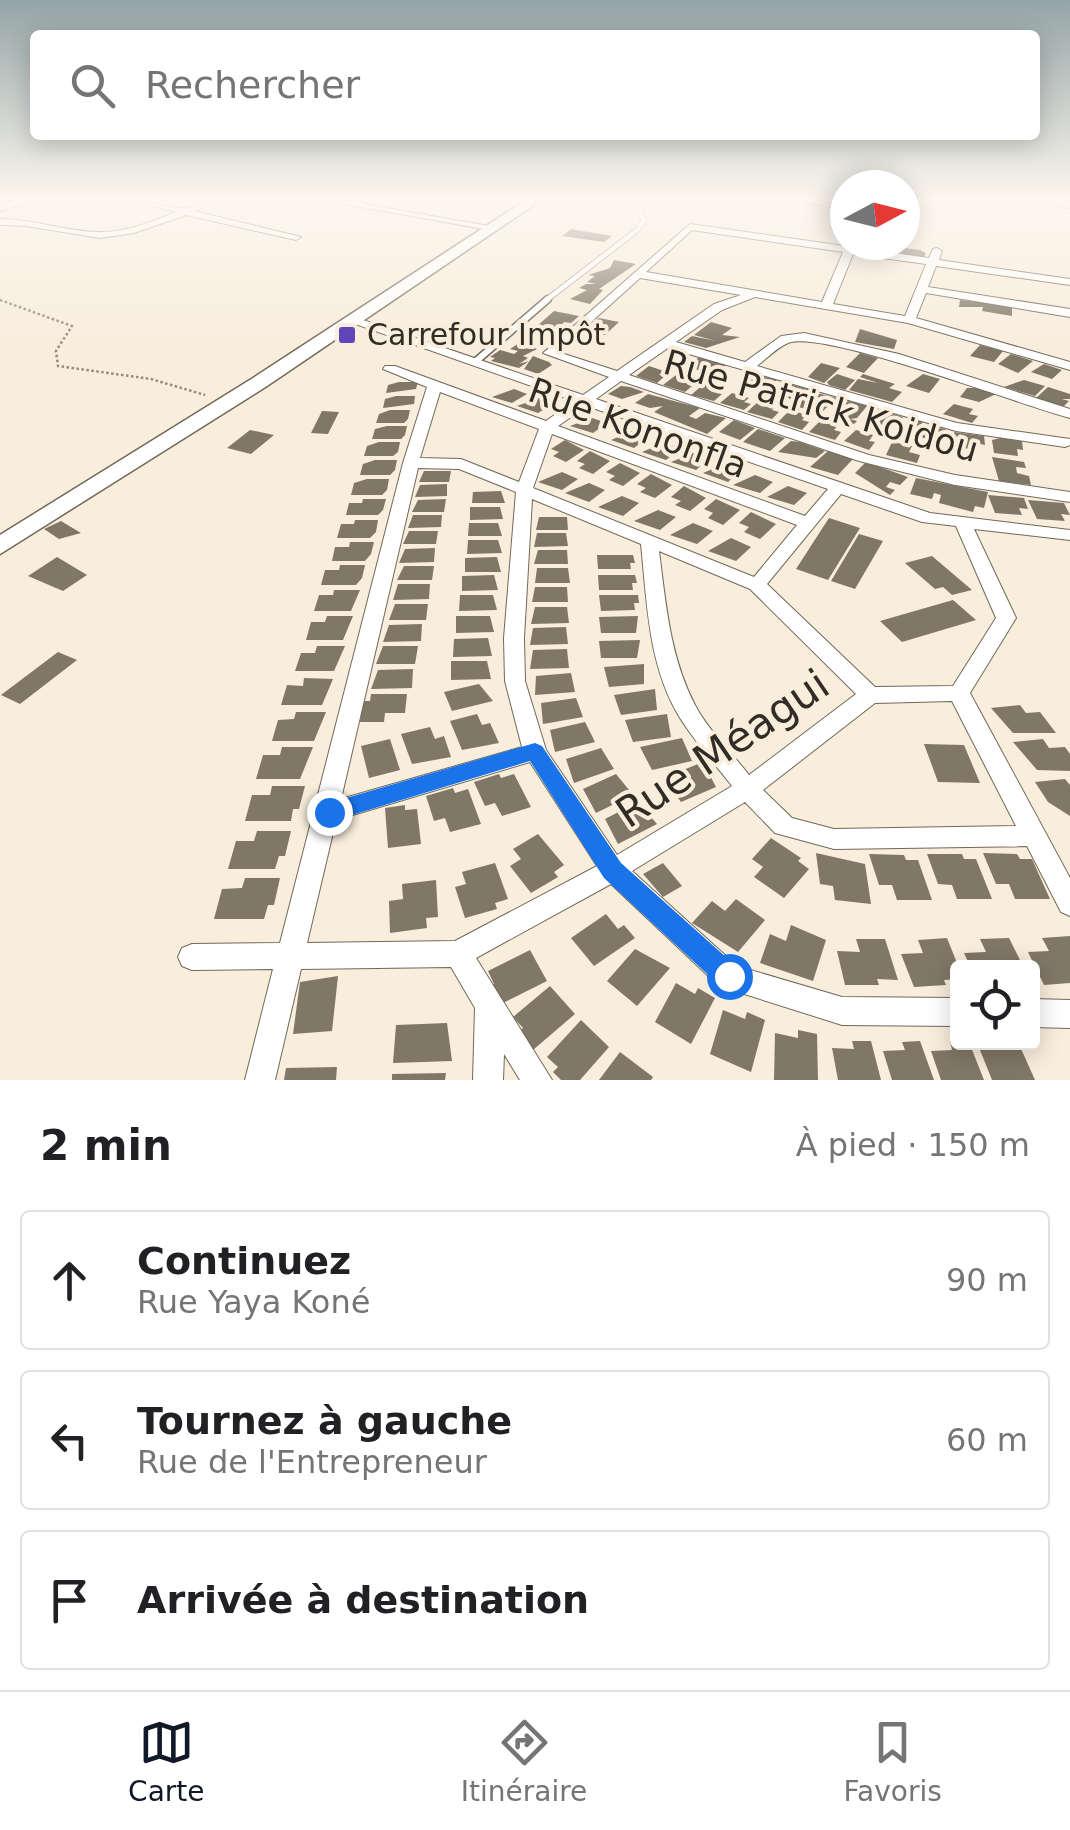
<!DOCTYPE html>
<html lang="fr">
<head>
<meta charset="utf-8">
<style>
	:root { --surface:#fff; --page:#f2f2f2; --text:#202124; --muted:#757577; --line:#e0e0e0; --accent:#111827 }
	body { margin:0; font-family:"DejaVu Sans",sans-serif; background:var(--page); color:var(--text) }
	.controls { position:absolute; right:30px; bottom:30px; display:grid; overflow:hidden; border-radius:10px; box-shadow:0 5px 25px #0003 }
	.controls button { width:90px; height:90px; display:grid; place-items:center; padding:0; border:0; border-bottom:2px solid var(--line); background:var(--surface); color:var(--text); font:50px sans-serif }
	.compass { position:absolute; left:830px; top:170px; width:90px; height:90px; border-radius:50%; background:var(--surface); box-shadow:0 5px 25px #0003; rotate:83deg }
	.stop { position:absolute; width:30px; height:30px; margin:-22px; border:8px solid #1a73e8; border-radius:50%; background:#fff }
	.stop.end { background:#1a73e8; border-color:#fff; box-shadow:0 2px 10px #0008 }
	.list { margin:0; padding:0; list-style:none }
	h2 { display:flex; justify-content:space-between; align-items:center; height:130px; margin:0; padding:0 40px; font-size:42px }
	h2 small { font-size:32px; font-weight:400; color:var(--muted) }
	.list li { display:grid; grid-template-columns:65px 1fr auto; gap:30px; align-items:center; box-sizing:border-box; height:140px; margin:0 20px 20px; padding:0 20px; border:2px solid var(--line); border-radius:10px }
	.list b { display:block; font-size:38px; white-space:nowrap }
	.list p { margin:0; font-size:32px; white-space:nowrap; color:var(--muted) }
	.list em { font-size:32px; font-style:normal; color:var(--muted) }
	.icon { flex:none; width:55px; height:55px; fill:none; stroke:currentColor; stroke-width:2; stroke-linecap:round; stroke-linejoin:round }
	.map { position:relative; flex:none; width:1070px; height:1080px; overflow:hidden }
	.search { position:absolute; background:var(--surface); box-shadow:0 5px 25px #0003; left:30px; right:30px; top:30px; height:110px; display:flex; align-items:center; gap:25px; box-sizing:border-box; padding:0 35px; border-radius:10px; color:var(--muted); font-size:38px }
	.sheet { height:610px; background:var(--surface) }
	nav { display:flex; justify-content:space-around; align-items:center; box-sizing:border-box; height:140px; border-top:2px solid var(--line); background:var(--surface); font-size:28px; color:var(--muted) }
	nav a { display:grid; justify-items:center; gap:5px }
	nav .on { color:var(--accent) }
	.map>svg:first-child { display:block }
</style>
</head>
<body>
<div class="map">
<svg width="1070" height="1080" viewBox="0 0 1070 1080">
	<rect width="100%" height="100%" fill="#f9eddc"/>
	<path fill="#817767" d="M571,229L612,236L604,242L562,236Z
		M881,245L920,250L926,253L923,258L878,250Z
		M614,260L636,264L599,289L603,290L590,304L570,299L587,290L579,288L586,284H596L587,282L595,276L588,275L610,268Z
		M960,300L1012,306V316L982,311L983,307H959Z
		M554,311L579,316L571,323L564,322L555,333L536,327Z
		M599,318L619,322L605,335L582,331Z
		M711,322L732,328L722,335L740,337L706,348L684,342L692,336L716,341L694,335Z
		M860,329L897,340L894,349L855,342Z
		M521,342L537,349L523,356L528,358L519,364L529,361L519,368L491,361L495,358L490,357L500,350L514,354L518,351L510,349Z
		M980,345L1003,351L994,362L970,356Z
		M860,353L878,358L864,373L846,367Z
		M1011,354L1033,361L1018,373L998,364Z
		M533,356L549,362L552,365L538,374L524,369Z
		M699,357L726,365L718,371L705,372L687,367Z
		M821,363L840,368L824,383L808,377Z
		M1044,364L1062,370L1052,379L1031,372Z
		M649,366L664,371L659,375L665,376L657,383L636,376Z
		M837,374L855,380L845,390L829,385L827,382Z
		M863,374L895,384L889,388L902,392L892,402L849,390L858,379L878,383L860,377Z
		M923,374L940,379L929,393L906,386Z
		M676,375L692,380L687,384L692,386L685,392L663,385Z
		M756,375L777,380L759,391L742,387Z
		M1024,380L1045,386L1035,396L1004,387Z
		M399,382H418L416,389L386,393L388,385Z
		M705,383L721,388L716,393L722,394L714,401L691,395Z
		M785,383L810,390L794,400L771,393Z
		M621,386L630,387L644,392L622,399L608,394Z
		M1048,387L1070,394V399H1062L1069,401L1063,407L1036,398Z
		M967,388H976L996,394L979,402L960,397Z
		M514,389L527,394L512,403L492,397Z
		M732,393L749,398L744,402L751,404L744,410L720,403Z
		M814,393L821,394L844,400L838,407L830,404L821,413L791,405Z
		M648,394L700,408L689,416L696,419L705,413L726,418L707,434L654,412L663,406L650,408L635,403Z
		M396,396H415L414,404L383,408L385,399Z
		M539,398L553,404L538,413L517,406Z
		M759,401L776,406L772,410L779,412L772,419L747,412Z
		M848,401L867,406L857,418L850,419L857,421L854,424L831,415Z
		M954,404L973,409L969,414L978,416L972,423L943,414Z
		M390,410H410L408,419L404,423H376L379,414Z
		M790,410L807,415L802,420L809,422L802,430L778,422Z
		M880,410L903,417L892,428L885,426L890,430L887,434L862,425Z
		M322,411L339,412L328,434L311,433Z
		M592,418L607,423L593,433L570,426Z
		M913,419L923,421L921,425L946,429L932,440L912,435L915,430L907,428Z
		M734,420L755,428L740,440L719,432Z
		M821,420L838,425L834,430L841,432L835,440L809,432Z
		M387,426H407L405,435L401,439H372L375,429Z
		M758,429L785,438L770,451L743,442Z
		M250,430L274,435L251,454L227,448Z
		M856,430L873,435L869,441L875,442L869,450L844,441Z
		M632,431L648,437L634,448L611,440Z
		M954,432L984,436L985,445L976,443V450L955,447Z
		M1000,438L1022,441L1023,450L1017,449L1018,456L994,453L992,440Z
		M565,440L584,450L566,462L553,456L559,452L551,449Z
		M791,441L800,442L825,451L816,458L778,452Z
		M379,442H400L398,452L393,456H364L367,446Z
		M892,442L912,446L909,452L920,455L917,463L886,455Z
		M663,443L680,449L666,460L642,452Z
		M590,451L610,461L593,474L579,468L585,464L577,461Z
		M828,451L853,459L838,475L810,467Z
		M693,453L710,459L696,470L671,462Z
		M992,457L1024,462L1026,468L1016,467L1017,473L1029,476L1031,485L999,481Z
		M375,460H397L395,470L390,475H360L363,464Z
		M866,462L908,477L900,485L890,482L886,487L895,490L890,495L855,473Z
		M620,463L640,473L623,486L609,480L615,476L606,472Z
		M724,464L741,470L728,482L703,473Z
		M424,471H451L449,482H419Z
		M562,472L578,479L562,490L538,482Z
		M651,474L672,485L655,498L640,492L646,488L637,484Z
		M755,475L773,482L760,493L733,485Z
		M916,478L988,492L984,508L975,506L973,512L939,503L941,495L934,493L932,499L910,494Z
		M367,479H389L387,490L382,495H351L354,483Z
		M589,483L605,490L589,502L565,493Z
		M447,484V496L415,497L420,485Z
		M684,486L706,498L690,511L675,505L681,501L671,497Z
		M788,486L807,493L794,505L767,497Z
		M501,491L505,503H472L473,492Z
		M988,495L1024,498L1028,509L1019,508L1022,515L995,513Z
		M622,496L639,503L623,516L598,507Z
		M363,499H386L383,510L378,515H346L349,503H362Z
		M446,499L444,512H412L418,500Z
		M716,499L740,510L723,525L708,518L713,513L704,509Z
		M1028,500L1064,503L1070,515L1061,514L1065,521L1037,519Z
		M470,507H500L503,519L470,520Z
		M658,510L676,517L660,530L634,521Z
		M751,512L776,524L760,539L744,532L749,527L739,523Z
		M413,515H442L441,527L408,528Z
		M539,517H567L568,530H536Z
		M829,518L860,528L828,580L796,569Z
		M355,520H378L376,532L370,538H337L341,524H354Z
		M61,521L81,533L59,539L44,529Z
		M469,523H498L502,536H468Z
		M693,523L713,531L697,544L670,535Z
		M409,531H438L436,544H403Z
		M537,533H566L568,546L534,547Z
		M859,534L883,541L855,589L831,581Z
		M731,538L751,547L736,561L708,551Z
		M468,540H498L502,553L467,554Z
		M350,542H374L371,554L365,561H332L335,547H349Z
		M435,548L434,562L399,563L405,549Z
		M538,550H567L568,564H534Z
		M597,555H633L635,563H630L631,569H598Z
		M932,556L972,590L952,595L943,587L935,589L905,563Z
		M57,557L87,575L63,591L28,576Z
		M497,557L501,572H465V558Z
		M340,565H365L362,578L356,585H321L325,570H339Z
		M404,566H434L432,580H397Z
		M537,568H568L570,583H535Z
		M494,575L498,590L462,591V576Z
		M598,575H635L637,583H632L633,590H599Z
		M398,584H430L429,599L393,600Z
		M535,587H567L568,602H532Z
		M334,590H360L351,611H314L319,595H333Z
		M460,595H493L497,610L459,611Z
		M599,595H638L639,603H634L635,610L601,611Z
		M953,600L976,620L902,642L880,621Z
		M395,604H428L426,620H389Z
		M535,607H567L569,623L531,624Z
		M327,616H353L343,640H306L311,622H325Z
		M456,616H490L494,632L456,633Z
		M638,616L636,633H601L599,617Z
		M422,624L421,641L383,642L389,625Z
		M566,627L568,644L530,645L533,628Z
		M488,638L492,656L453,657L454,639Z
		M640,640L637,658H601L599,641Z
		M317,646H345L334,671H295L301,653H315Z
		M383,646H418L415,664H376Z
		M567,649L569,668L530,669L533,650Z
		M58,652L77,660L20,704L1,695Z
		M451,661H487L491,679L451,680Z
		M644,664V684L609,687L604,667Z
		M413,669L412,688L371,689L378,670Z
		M571,673L575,692L535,695L536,676Z
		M304,678L333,679L322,705H281L287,685L303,686Z
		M479,684L493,701L452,711L444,692Z
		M655,689L657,710L621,715L614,695Z
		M371,694H407L405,713H385L384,722H360L363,701H370Z
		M576,698L583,717L543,724L541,703Z
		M1020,705L1026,713L1040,712L1056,733H1013L991,708Z
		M296,712H326L314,741H272L278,720L294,719Z
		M477,714L482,725L490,723L499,743L462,750L450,721Z
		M667,714L671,737L633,742L625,720Z
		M585,722L595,742L555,752L550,730Z
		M430,727L435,739L444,736L451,757L412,764L401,734Z
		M682,738L692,761L652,770L640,747Z
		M390,739L400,770L369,778L361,746Z
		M1043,739L1049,748L1065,747L1070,754V771L1037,770L1013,742Z
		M924,744L964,745L980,783L938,782Z
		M282,747H313L300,779H256L263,755H280Z
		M601,748L614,769L574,783L566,759Z
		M703,762L716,787L681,802L663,778Z
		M499,774L501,778L514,774L531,807L502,816L495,803L485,806L474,782Z
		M616,774L633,795L596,813L583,789Z
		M1065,779L1070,785V816L1048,802L1035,782Z
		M272,786H305L299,809H293L291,821H245L252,795H270Z
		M453,788L455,793L468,789L481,824L450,832L445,818L434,821L426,796Z
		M638,802L657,824L618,844L605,819Z
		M405,805V810L417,809L421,844L388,848L385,808Z
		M257,831H291L285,856H279L275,869H228L236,841H254Z
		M538,834L564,865L554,872L558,877L531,893L510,866L521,859L513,849Z
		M771,838L801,858L798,861L809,869L784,898L754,877L763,867L752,859Z
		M816,853L865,864L871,904L835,900L833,886L820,884Z
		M983,853L1017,854L1020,859H1032L1050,899H1015L1009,884H996Z
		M869,854L904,855L906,860H918L932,900H897L892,885H879Z
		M927,854H962L964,859H976L992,899H957L952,885L938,884Z
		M495,863L508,899L495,903L497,909L465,918L455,887L466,884L462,872Z
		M663,863L682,886L663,897L643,874Z
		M245,878H280L274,905H268L264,919H214L222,889L242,888Z
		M436,880L438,917L426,918L427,928L390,933L389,901L403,899L402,884Z
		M736,899L765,920L738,952L692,923L712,901L725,911Z
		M606,914L618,929L624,925L635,938L594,966L571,938Z
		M791,925L826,940L813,981L760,963L770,934L786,941Z
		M1070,936V983L1044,985L1028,952L1049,951L1042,938Z
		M947,938L959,968L958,979L944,980L946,985L914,987L901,954L923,953L918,940Z
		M1009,938L1024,968H971L964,953L986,952L980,939Z
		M856,939H885L898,980L877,979L879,985H845L837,951L860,952Z
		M635,949L670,968L637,1006L607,981Z
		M530,950L547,981L499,1005L489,986L494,984L488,971Z
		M338,976L332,1031L293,1034L300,982Z
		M676,983L695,994L698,988L715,998L691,1044L655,1022Z
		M550,986L575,1014L533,1050L518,1032L523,1028L513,1017Z
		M723,1010L745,1019L747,1012L765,1020L751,1072L710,1054Z
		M581,1020L609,1047L580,1080H561L553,1072L558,1067L547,1057Z
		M447,1023L452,1061L393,1063L396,1025Z
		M798,1030L817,1034L818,1080H774L775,1033L798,1038Z
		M852,1041H871L881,1080H838L832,1048L854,1049Z
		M920,1041L934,1080H892L883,1051L905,1050L902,1042Z
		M950,1041L969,1042L984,1080H941L931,1051L952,1050Z
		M999,1042H1018L1035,1080H992L980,1050L1002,1048Z
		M620,1052L653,1077L651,1080H599Z
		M337,1067L336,1080H284L286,1068Z
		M446,1073L445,1080H392V1074Z"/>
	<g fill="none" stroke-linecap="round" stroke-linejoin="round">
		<defs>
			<path id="lane-far1" d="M545,301L636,231L644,221L638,205"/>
			<path id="lane" d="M475,362L548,299"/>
			<path id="street" d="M26,198H40L0,211V205Z
				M122,198C142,198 168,210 186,208C199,207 210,198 224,198L195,211L301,237L296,240L186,215L134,233L100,238L26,226L0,225V219C33,219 64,231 97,232C125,233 151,222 176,212Z
				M311,198H330L500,228L495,231Z
				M779,198H802L841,205L836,208Z
				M1039,198H1053L1070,202V208Z
				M690,224L929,258L933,249L937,248L942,251L939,260L1070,279V285L936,266L928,287L1070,309V317L926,293L916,318L1070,362V370L908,323L755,297L722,310L676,342L745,362L781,336L804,333L899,354L1070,409V418C1023,406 822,329 788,343C778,347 766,359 757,366L957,423L1070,439V445L1065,447L956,431L668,348L629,375L869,455L955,475L1070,492V502L955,485L859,461L621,381L596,399L930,513L1070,530V540L974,529L1016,618L970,693L1070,878V916L1061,912L1027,846L834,849L775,833L745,802L632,871L737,966L842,997L958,998V1026L842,1025L719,986L611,884L476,958L552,1080H520L504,1054L503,1080H473L475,1008L451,967L301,969L275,1080H245L273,969L192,970L182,966L178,957L182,948L192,944L280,943L403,463L427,387L383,369L385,366H395L546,421L574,401L347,321L357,318L583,395L609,377L543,353ZM692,230L843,252L822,302L646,272ZM853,254L926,264L905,316L833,304ZM640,278L741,295L714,304L617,371L558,352ZM440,392L539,429L519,482L461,459L420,458ZM587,406L828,489L805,516L558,426ZM552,434L797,525L754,577L533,488ZM418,468L459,469L516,492L504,638L505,681L522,747L341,799ZM841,494L922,522L956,526L996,618L953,686L875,687L767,584ZM532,499L641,544C647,602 648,666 680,718C695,742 715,764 732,786L617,855L546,750L525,681L524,638ZM659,551L750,589L856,694L749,775C732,753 708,730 695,705C670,657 666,605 659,551ZM952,701L1016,826L834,829L792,818L763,790L875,703ZM530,762L597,866L455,941L307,943L336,820Z
				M1032,999L1070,1000V1028L1032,1027Z"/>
			<path id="secondary" d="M529,198H544L267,386L0,554V535L253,378Z"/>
		</defs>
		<use href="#lane-far1" stroke="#726859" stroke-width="6"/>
		<use href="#lane" stroke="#726859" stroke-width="9"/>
		<use href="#street" stroke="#726859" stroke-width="2"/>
		<use href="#secondary" stroke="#726859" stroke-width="3"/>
		<path stroke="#938b7f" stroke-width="2.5" stroke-dasharray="2.5 2.5" stroke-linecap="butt" d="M0,300L72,326L56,351L58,366L151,379L205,395"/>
		<use href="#lane-far1" stroke="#fff" stroke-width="5"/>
		<use href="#lane" stroke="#fff" stroke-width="6"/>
		<use href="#street" fill="#fff" fill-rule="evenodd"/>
		<use href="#secondary" fill="#fff" fill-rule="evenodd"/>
	</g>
	<linearGradient id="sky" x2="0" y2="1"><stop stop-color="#94a4a5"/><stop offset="0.57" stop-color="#fcf7ef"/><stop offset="1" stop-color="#fcf7ef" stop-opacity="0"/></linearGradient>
	<rect width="1070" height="349" fill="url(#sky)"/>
	<path fill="#1a73e8" d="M535,743L542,746L621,863L738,968L742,976L738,985L729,989L719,985L604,878L530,761L329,822L318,812L329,803Z"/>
	<rect fill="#5f44bc" stroke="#f9eddc" stroke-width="4" x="337" y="325" width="20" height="20" rx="5"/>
	<g text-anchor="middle" stroke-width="8" stroke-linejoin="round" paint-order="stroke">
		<g font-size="30" fill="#312d26" stroke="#f9eddc" text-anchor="start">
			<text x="367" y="345">Carrefour Impôt</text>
		</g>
		<g font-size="35" fill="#312d26" stroke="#f9eddc">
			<text transform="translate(821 406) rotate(16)" y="12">Rue Patrick Koidou</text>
			<text transform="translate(638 428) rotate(20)" y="12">Rue Kononfla</text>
		</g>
		<g font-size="42" fill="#312d26" stroke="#f9eddc">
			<text transform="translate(722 748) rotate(-34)" y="15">Rue Méagui</text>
		</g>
	</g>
</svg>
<div class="controls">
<button><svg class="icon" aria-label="locate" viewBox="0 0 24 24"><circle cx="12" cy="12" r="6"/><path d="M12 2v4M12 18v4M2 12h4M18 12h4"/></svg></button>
</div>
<svg class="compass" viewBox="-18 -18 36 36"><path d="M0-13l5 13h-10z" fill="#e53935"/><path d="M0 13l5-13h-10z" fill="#757577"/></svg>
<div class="stop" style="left:729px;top:976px"></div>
<div class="stop end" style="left:329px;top:812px"></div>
<div class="search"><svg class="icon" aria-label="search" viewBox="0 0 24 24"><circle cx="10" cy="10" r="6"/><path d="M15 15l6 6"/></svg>Rechercher</div>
</div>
<section class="sheet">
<h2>2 min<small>À pied · 150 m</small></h2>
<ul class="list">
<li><svg class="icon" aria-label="ahead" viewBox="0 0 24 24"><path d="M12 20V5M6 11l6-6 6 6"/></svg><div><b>Continuez</b><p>Rue Yaya Koné</p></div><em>90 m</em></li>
<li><svg class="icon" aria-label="left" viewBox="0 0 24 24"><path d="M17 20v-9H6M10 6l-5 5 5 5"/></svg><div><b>Tournez à gauche</b><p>Rue de l'Entrepreneur</p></div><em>60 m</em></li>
<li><svg class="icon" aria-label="arrive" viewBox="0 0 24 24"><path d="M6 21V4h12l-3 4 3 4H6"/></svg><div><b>Arrivée à destination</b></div></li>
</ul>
</section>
<nav>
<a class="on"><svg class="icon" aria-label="map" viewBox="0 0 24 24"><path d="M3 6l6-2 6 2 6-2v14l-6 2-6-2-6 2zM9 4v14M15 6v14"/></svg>Carte</a>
<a><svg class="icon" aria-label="directions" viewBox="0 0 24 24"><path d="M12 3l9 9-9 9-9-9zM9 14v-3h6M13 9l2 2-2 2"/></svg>Itinéraire</a>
<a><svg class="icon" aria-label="saved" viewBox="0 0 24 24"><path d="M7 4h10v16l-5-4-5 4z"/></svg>Favoris</a>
</nav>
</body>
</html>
